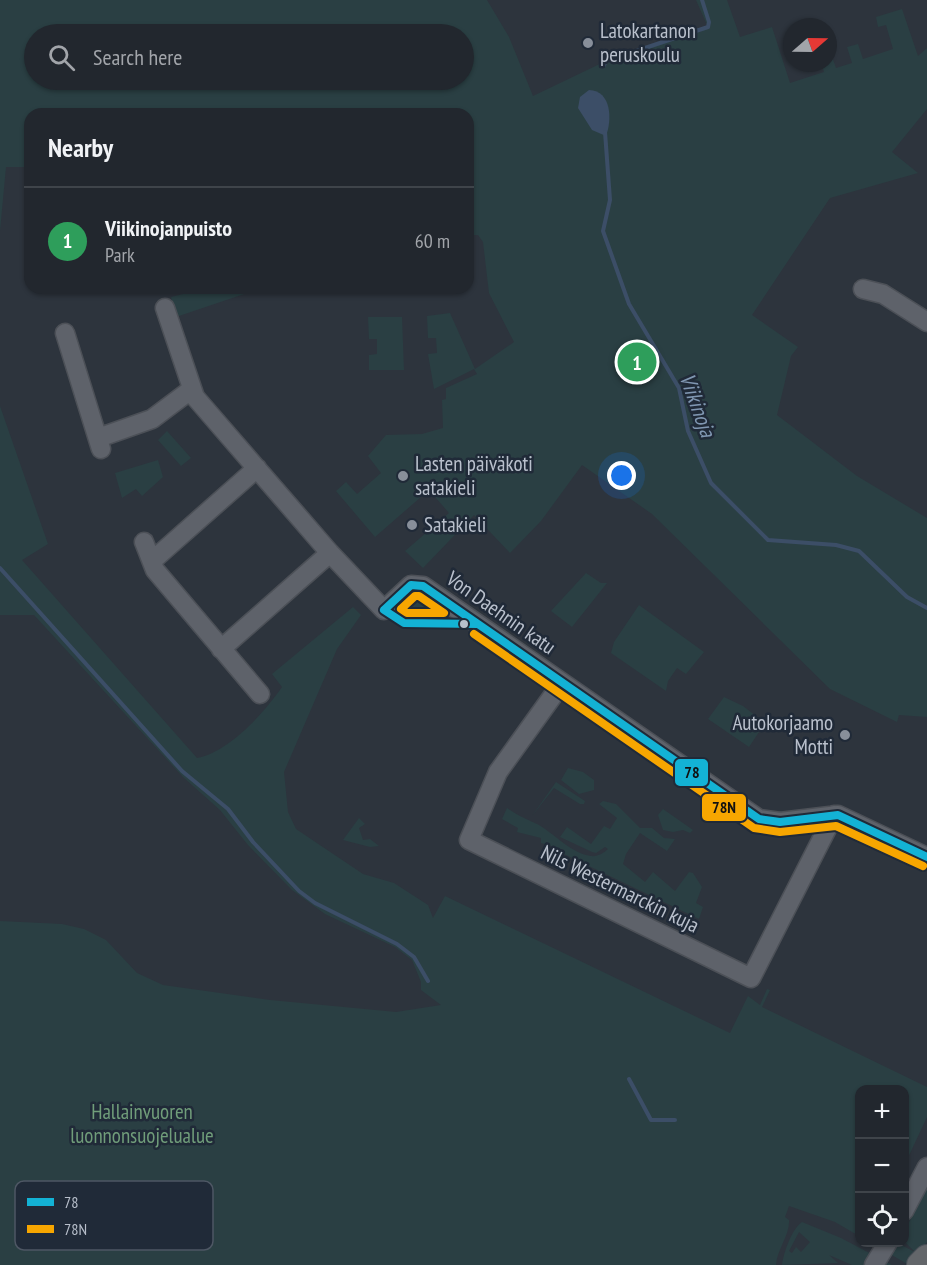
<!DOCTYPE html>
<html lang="en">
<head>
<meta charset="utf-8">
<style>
	:root { --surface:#22272e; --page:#2a2f36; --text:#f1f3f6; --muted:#a2a5aa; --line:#3f444a; --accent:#888f9a }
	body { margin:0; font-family:"PT Sans Narrow",sans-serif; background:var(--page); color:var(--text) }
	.controls { position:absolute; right:18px; bottom:18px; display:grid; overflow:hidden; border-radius:12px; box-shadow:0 2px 4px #0004 }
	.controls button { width:54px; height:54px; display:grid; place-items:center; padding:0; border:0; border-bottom:2px solid var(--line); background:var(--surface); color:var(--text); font:30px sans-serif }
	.compass { position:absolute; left:783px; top:18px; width:54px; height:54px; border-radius:50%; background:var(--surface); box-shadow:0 2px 4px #0004; rotate:70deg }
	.you { position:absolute; left:622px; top:476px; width:21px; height:21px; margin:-15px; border:4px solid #fff; border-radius:50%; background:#1a73e8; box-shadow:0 0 0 9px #1a73e833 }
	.badge { display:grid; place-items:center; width:39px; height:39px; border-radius:50%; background:var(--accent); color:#fff; font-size:20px; font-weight:700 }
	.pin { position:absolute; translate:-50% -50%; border:3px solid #fff; box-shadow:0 2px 6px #0006 }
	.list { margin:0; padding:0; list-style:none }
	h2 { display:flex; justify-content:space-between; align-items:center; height:78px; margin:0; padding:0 24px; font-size:26px }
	h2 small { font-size:20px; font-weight:400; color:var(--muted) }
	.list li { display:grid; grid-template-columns:39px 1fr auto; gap:18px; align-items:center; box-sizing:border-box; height:108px; padding:0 24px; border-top:2px solid var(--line) }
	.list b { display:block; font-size:22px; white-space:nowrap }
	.list p { margin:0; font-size:20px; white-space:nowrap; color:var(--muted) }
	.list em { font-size:20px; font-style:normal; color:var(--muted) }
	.icon { flex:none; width:33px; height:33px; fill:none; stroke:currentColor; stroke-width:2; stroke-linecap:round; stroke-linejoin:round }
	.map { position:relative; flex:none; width:927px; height:1265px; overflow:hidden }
	.search { position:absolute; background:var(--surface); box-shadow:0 2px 4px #0004; left:24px; top:24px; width:450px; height:66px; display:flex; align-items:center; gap:15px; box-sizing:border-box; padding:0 21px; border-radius:33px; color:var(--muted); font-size:22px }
	.panel { position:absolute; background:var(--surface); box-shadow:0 2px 4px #0004; left:24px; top:108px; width:450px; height:186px; border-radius:18px }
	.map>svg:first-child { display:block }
</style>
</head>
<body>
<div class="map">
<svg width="927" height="1265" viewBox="0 0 927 1265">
	<rect width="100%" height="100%" fill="#2d343d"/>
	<path fill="#2a3f43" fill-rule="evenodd" d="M0,0H487L509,37L533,96L606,61L700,32L708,27L696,0H727L740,37L772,27L790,83L824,72L821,63H828V55L831,54L836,68L852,63L847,47L858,44L863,59L893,49L886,25L878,27L876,17L902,9L918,56L927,48V109L892,152L918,173L830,198L752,315L798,347L791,356L777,415L857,476L927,518V717L899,715L897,722L830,689L652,514L582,465L541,521L510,553L474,515L423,568L405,551L449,513L429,490L375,537L336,491L346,482L357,494L381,473L368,456L386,435L422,434L443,428L442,400L446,399V388L477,374L474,369L434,389L428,354L437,353L436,338H428L427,316L450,313L475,369L514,342L489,293L483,242L478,235H468V114H30V167H6L0,231ZM34,34H464V80H34Z
		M189,288H262L176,317L171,297L191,292Z
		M368,317H402L404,370H369V355L377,354V339H369Z
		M0,406L48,544L22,560L197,758C229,752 264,713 282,687L272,674L353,607L361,615L337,649L284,772L288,812L296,829L363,874L394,883L428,905L433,918L445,896L730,1033L748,996L760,1005L767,989L770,990L762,1007L927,1087V1117L905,1164L904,1090H860L859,1236L835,1222L789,1206L785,1217L789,1220C790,1235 777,1249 776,1265H0V921L62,924L84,929L106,940L137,973L163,985L270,1000L396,1012L441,1005L421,990V982L412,960L395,947L325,914L292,890L248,845L220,810L183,777L34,615H0Z
		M167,431L191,458L181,466L158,440Z
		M158,460L163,477L142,496L136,489L122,498L115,473Z
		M586,573L601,583H607L572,627L551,611Z
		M418,593L445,611L410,608L409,598Z
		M639,605L704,652L686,674L677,668L668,681L666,691L611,653L614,642Z
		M724,697L743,706L765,723L749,747L708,719Z
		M568,768L583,772L594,780V790L579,794L561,780Z
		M556,782L585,801L584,804H580L554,788L532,816Z
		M603,801L616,804L640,828H652L664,838L675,839L667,851L640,833L626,854L623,864L645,882L653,872L675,891L689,872L693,873L702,887L696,903L703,907L699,919L564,854V850L541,843V838L517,832L518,828L502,819L507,808C517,815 526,819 537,824C554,833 570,853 591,856C597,857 604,853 608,849L605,847L596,853L592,852L560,837L567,827L591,844L604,826L610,829L617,818L599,804Z
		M663,809L693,830L690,833L683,830L673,832L663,830L658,815Z
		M359,818L365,824L359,828L363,840L370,839L379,846L370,847L343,840Z
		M927,1188V1242L909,1265L871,1243H897L915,1252L905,1242V1230Z
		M802,1222L841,1238L892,1265H852L829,1255L838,1263L782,1265C784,1251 792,1229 802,1222ZM799,1232L810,1242L801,1252L796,1247L792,1253L789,1251Z"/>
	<path fill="#3c4e67" d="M589,90C612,91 612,120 606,136L592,130L578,108L580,97Z"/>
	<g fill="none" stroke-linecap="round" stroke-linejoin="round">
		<path stroke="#3c4e67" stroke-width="4" d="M604,65L606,61L708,27L709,22L702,0
			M605,132L610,200L603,231L629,304L679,388L688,431L711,483L768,540L836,545L859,551L907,597L927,608
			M0,568L182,771L228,809L253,842L299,891L315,903L397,944L414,957L428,981
			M629,1079L651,1120H675"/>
		<defs>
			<path id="minor" d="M863,289L883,294L927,322
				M165,308L195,397L330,553L384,610L411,585L423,586L759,819L780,822L838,815L927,857
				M65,333L101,449
				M98,438L152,419L192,389
				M144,542L155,570L260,694
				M152,561L257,468
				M221,649L330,553
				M562,683L498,772L469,840L751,978L834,815
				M904,1211L927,1167
				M874,1265L888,1242"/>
			<path id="highway" d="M920,1265L927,1258"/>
		</defs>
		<use href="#minor" stroke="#4c5057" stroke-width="21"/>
		<use href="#highway" stroke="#4a5058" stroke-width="28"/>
		<use href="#minor" stroke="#5e626a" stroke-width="18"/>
		<use href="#highway" stroke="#63666a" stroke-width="26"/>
		<defs>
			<path id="bus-1" d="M411,585L423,586L478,624L404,623L384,610Z
				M478,624L759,819L780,822L838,815L927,857"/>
			<path id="bus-2" d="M415,596H419L444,613H407L401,609Z
				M474,634L754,828L780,832L836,826L923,866"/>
		</defs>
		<use href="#bus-1" stroke="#202a38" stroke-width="12"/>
		<use href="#bus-2" stroke="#202a38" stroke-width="12"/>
		<use href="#bus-1" stroke="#13b2d5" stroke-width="8"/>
		<use href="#bus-2" stroke="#f7a600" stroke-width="8"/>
	</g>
	<g fill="#888f9a" stroke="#202a38" stroke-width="2">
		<circle cx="588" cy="43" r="6"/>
		<circle cx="403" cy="476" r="6"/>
		<circle cx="412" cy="525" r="6"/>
		<circle cx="845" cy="735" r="6"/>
	</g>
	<circle fill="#b9c0cc" stroke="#202a38" stroke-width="2" cx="464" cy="624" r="5"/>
	<g text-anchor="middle" stroke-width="5" stroke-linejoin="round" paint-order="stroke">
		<g font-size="21" fill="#b9c0cc" stroke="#202a38" text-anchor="start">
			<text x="600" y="38">Latokartanon<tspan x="600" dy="24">peruskoulu</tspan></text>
			<text x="415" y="471">Lasten päiväkoti<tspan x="415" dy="24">satakieli</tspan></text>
			<text x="424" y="532">Satakieli</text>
			<text x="833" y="730" text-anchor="end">Autokorjaamo<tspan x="833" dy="24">Motti</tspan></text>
		</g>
		<g font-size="21" fill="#b9c0cc" stroke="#202a38">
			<text transform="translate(501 613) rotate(35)" y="7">Von Daehnin katu</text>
			<text transform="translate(620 889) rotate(26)" y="7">Nils Westermarckin kuja</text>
		</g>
		<g font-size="21" fill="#709d7a" stroke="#202a38">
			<text x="142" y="1119">Hallainvuoren<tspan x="142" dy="24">luonnonsuojelualue</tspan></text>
		</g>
		<g font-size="22" font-style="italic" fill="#8097b2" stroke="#202a38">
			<text transform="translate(698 405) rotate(70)" y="8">Viikinoja</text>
		</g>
	</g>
	<rect x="15" y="1181" width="198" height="69" rx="9" fill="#202a38" stroke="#4e5764" stroke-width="1.5"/>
	<rect x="27" y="1198" width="27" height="8" fill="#13b2d5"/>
	<rect x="27" y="1225" width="27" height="8" fill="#f7a600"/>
	<g font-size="16" fill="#b9c0cc">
		<text x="64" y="1208">78</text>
		<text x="64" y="1235">78N</text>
	</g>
	<g stroke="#202a38" stroke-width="2">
		<rect x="674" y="758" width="35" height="29" rx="6" fill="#13b2d5"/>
		<rect x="701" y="793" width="46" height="29" rx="6" fill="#f7a600"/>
	</g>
	<g font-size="16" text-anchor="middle" font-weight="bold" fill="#111">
		<text x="692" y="778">78</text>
		<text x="724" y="813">78N</text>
	</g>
</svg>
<div class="controls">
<button>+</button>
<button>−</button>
<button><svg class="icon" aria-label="locate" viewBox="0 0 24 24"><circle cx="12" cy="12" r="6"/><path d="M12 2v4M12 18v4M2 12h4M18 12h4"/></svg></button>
</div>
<svg class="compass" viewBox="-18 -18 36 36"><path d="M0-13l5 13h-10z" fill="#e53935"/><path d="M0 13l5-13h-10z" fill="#a2a5aa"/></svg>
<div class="you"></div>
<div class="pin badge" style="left:637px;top:362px;background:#2e9e5b">1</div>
<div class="search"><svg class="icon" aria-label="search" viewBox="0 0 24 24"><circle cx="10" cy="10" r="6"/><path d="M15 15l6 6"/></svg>Search here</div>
<section class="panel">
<h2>Nearby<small></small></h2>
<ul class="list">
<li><span class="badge" style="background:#2e9e5b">1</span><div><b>Viikinojanpuisto</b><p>Park</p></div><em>60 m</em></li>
</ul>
</section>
</div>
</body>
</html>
